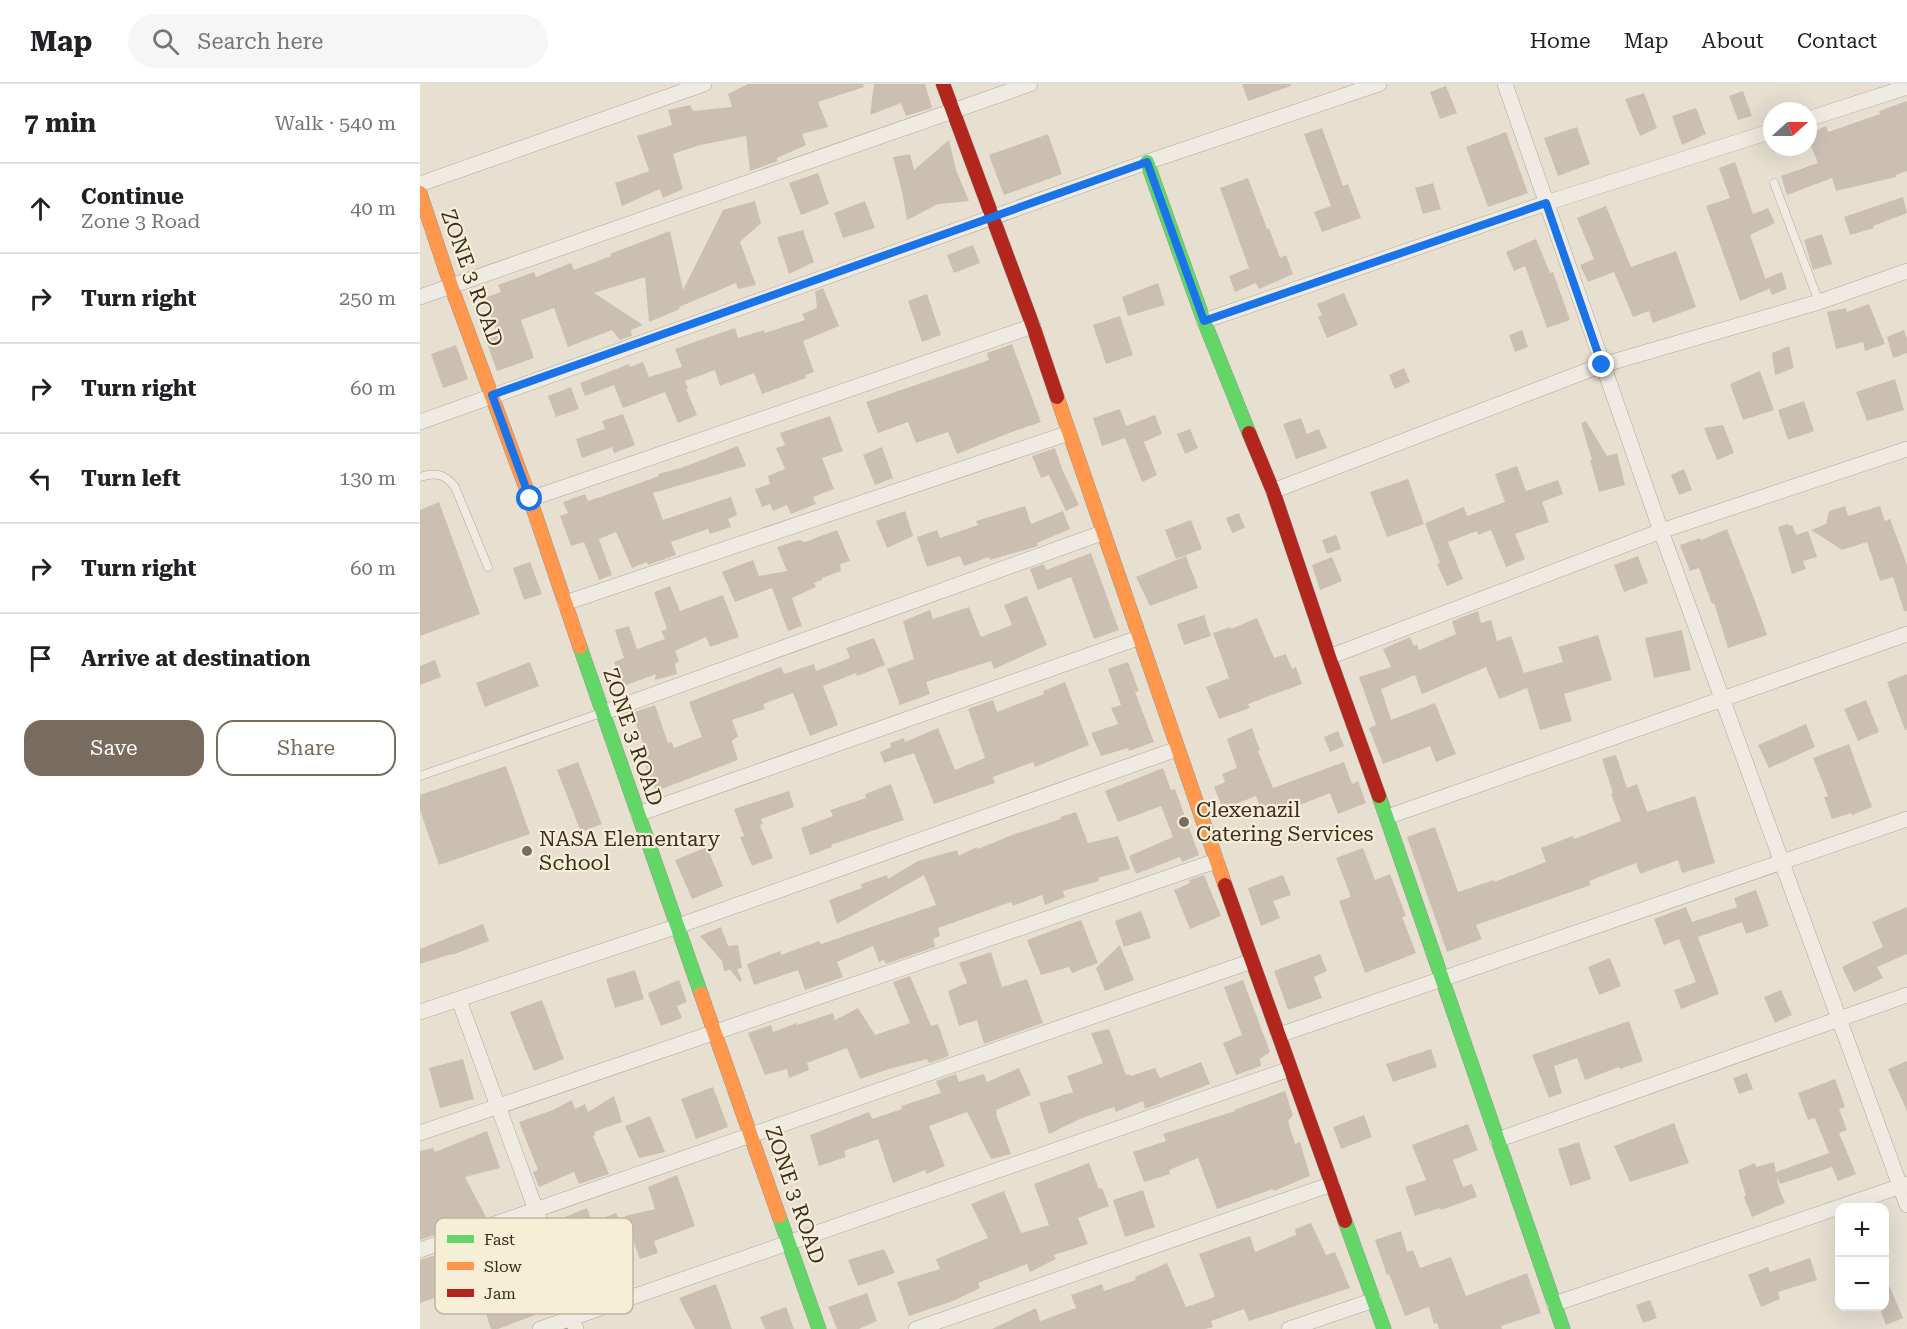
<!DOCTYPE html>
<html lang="en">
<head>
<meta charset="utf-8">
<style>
	:root { --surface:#fff; --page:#f6f6f6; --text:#202124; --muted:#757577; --line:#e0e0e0; --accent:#786c5e }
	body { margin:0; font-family:"Roboto Serif",serif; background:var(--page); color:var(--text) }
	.controls { position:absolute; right:18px; bottom:18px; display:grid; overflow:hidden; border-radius:12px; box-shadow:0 6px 24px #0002 }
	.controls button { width:54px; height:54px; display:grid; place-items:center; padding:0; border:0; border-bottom:2px solid var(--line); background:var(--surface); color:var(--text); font:30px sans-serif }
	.compass { position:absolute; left:1343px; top:18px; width:54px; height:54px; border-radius:50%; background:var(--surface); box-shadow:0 6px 24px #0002; rotate:69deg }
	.stop { position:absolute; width:18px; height:18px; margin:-14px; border:4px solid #1a73e8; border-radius:50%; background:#fff }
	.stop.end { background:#1a73e8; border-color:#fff; box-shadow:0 2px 6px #0008 }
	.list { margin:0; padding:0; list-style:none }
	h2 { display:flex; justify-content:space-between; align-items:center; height:78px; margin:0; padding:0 24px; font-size:26px }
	h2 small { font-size:20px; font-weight:400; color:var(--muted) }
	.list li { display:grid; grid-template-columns:39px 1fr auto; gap:18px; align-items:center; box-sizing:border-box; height:90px; padding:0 24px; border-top:2px solid var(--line) }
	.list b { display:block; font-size:22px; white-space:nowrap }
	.list p { margin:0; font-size:20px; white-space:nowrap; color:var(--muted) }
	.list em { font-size:20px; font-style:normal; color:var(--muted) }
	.actions { display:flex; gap:12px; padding:18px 24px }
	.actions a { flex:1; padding:14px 0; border:2px solid var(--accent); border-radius:18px; text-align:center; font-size:21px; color:var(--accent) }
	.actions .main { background:var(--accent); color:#fff }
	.icon { flex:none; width:33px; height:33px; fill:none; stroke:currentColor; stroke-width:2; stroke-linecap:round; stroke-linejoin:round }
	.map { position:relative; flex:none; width:1487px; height:1245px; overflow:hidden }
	header { display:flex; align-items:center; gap:36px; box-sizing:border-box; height:84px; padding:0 30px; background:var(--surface); border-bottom:2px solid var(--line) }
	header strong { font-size:28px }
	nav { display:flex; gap:33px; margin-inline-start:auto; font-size:21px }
	.search { width:420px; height:54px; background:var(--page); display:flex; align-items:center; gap:15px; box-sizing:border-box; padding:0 21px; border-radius:33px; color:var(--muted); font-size:22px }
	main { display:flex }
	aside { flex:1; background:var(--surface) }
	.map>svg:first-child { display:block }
</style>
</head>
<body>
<header>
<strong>Map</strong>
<div class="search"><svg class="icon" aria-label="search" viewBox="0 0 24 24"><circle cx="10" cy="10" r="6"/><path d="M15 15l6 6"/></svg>Search here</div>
<nav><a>Home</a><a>Map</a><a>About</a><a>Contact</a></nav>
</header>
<main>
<aside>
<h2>7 min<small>Walk · 540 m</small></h2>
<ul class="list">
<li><svg class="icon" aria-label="ahead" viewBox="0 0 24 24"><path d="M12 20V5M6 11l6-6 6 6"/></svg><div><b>Continue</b><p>Zone 3 Road</p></div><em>40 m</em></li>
<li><svg class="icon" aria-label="right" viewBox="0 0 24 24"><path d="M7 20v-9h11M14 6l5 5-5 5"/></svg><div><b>Turn right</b></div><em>250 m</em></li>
<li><svg class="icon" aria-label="right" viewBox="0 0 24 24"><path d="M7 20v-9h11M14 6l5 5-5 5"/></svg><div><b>Turn right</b></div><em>60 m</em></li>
<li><svg class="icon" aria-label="left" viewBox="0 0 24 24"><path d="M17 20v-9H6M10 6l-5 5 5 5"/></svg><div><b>Turn left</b></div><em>130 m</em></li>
<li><svg class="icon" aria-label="right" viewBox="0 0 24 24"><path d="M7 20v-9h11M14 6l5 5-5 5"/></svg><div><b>Turn right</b></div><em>60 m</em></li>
<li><svg class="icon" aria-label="arrive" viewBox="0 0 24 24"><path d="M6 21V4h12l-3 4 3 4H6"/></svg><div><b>Arrive at destination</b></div></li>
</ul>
<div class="actions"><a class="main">Save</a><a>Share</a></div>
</aside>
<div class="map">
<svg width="1487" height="1245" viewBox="0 0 1487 1245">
	<rect width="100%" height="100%" fill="#e7e0d1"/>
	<path fill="#cbbfb2" d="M328,0H443L444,3L398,18L408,43L382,50L386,61L357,74L358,77L330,87L326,52L280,61L253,70L263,105L243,114L240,105L202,122L195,99L229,87L217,52L252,41L248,26L270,21L273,27L312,23L308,10Z
		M454,0H505L512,24L486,32L481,19L450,31Z
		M822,0H871V2L828,17Z
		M1026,2L1037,29L1020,35L1010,8Z
		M1323,7L1332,32L1318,36L1309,12Z
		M1224,9L1237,44L1220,52L1205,15Z
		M1487,17V87L1476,91V93L1416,107L1412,94L1367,111L1361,92L1398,79L1388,55V50L1406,42L1408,48L1460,30L1459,27Z
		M1276,24L1286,50L1262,61L1252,32Z
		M1157,43L1170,80L1138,92L1124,54Z
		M902,44L923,102L928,100L941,134L902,148L894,128L911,122L884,50Z
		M1086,48L1108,109L1068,123L1046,63Z
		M628,50L642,90L584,111L569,71Z
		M529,56L536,86L549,117L518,120L487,136L482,108L473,73L490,70L494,86Z
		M1315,78L1333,130L1348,124L1355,139L1330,151L1349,205L1320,217L1286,122L1310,114L1299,84Z
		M398,89L409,120L381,131L369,99Z
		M828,94L847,145L849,144L860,174L866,171L873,190L839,205L836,199L815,208L809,192L829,184L800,104Z
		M1013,99L1021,125L1003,130L995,104Z
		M1483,113L1487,129L1453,142L1454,144L1430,151L1424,133Z
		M335,117L341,139L320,158L336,201L318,205L316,199L259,223L260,225L229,238L225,193L174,209L223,241L211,246L212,252L200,256L192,246L148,263L134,224L101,236L114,274L77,287L64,251L76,246L64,214L81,208L78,201L114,188L116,193L151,179L154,186L191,172L190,170L250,147L263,206L303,126Z
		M445,117L455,144L423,154L414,129Z
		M1186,122L1211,183L1256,167L1276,223L1233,239L1229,227L1213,233L1194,188L1168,198L1160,181L1174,175L1157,134Z
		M383,146L394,178L369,190L357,153Z
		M1402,150L1412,180L1393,186L1384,156Z
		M1116,155L1130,189L1133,188L1150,236L1127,244L1105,182L1094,187L1086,168Z
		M553,161L560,179L534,189L527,171Z
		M1362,188L1367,205L1352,211L1345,195Z
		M738,199L745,221L708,232L702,213Z
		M403,204L419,242L383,257L394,288L385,291L386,294L342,310L334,289L300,302L295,286L265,297L268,304L266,305L277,331L258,339L245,308L203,324L194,301L165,312L160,299L209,280L210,283L223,278L229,293L262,283L255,265L283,255L315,244L318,254L344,246L345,249L385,236L382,230L397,224L395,207Z
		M924,209L938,241L907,254L898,233L902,231L897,220Z
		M507,210L521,251L502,258L488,217Z
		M1449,220L1465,260L1445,267L1443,258L1416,265L1407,228L1426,224L1427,228Z
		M700,232L713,271L686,280L673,241Z
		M1102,246L1108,263L1095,268L1089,251Z
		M1484,246L1487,255V269L1473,274L1467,253Z
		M592,260L621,338L589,349L537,370L528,348L496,359L488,338L458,349L446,318L569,276L567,269Z
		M36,261L48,295L23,304L11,270Z
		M1369,262L1374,284L1355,291L1352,269Z
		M984,284L990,298L975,305L969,291Z
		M1340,287L1354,326L1323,336L1310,300Z
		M1475,295L1484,326L1447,337L1436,308Z
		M151,303L159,325L136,333L128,312Z
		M1384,317L1394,347L1368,356L1358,326Z
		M700,325L706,342L735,331L742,350L724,358L737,391L722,398L705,354L682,362L673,334Z
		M203,330L215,361L194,369L192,363L162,374L156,355L185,345L182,337Z
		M410,332L423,367L402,374L414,405L393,413L396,420L371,430L367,421L353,427L350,420L342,423L335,405L350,400L348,392L365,385L356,364L365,361L360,349Z
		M881,334L887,350L899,345L907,364L876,375L863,340Z
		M1166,337L1187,372L1197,369L1205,401L1179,408L1170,376H1172L1161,339Z
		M1303,341L1314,369L1297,376L1284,344Z
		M770,345L778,364L765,370L757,350Z
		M318,362L326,382L233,409L243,436L311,413L317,431L308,435L311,443L290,450L288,445L251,458L256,471L228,481L227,478L212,484L196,448L179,455L192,491L179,496L164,458L151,462L140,432L148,429L143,418L165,410L168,417L189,410L239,392L238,390L261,384Z
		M462,363L473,394L455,401L443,371Z
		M635,364L642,385L659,421L646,427L629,391L621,394L612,372Z
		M1097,382L1106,407L1138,396L1143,410L1122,418L1129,438L1095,450L1105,475L1086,483L1071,446L1058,451L1057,447L1028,458L1043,495L1027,502L1017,480L1020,479L1005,439L1044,423L1047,432L1085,418L1075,390Z
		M1264,385L1272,406L1259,411L1251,391Z
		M988,395L1004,440L967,453L950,408Z
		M19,418L60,530L0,552V426Z
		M605,422L611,440L643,427L650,445L617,459L618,462L570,476L569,473L544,482L540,472L507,483L497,453L517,446L520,454L558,441L556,437Z
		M1425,422L1428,432L1460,422L1465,437L1470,435L1487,481V527H1484L1473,493L1460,497L1447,458L1422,466L1391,446L1406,440L1409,427Z
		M485,427L493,452L467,464L456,437Z
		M819,429L825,444L812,449L806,434Z
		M771,436L782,465L756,475L745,446Z
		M1368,440L1369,442L1372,441L1376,451L1388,447L1397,473L1383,477L1386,485L1372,490L1358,443Z
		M1307,445L1335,517L1347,551L1308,564L1294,519L1292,520L1279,484L1270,487L1260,461L1280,454L1281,456Z
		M417,446L430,477L420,480L421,487L402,494V496L394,499L396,503L372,514L382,542L368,547L352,504L315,518L302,488L333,476L339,492L367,487L357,463L379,456L385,458Z
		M916,451L921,465L907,470L902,456Z
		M671,469L699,546L674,555L651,493L618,506L610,485L624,480L626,486Z
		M766,472L778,504L730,522L716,493Z
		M1218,472L1228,499L1204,508L1194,481Z
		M912,473L922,497L900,506L892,481Z
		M110,478L122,510L104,516L93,484Z
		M250,502L260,527L303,511L319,553L290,563L286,553L255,567L259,577L255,580L257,590L235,596L236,590L204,602L194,578L204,574L195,546L209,542L217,565L245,555L241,547L247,545L234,508Z
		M607,512L627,561L574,585L571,577L506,598L510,610L480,621L467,585L494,575L483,537L510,526L513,535L549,523L561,553L592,541L584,521Z
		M1058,527L1061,539L1071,536L1077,557L1091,552L1104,589L1143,578L1138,563L1178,551L1192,596L1144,610L1152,637L1120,646L1107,604L1079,615L1066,583L1002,610L995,591L961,605L971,636L1015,619L1036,670L1016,678L1010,662L963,680L949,644L956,641L939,593L971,583L963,565L990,553L994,562L997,560L999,566L1036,550L1032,537Z
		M784,531L791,552L764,561L757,540Z
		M837,534L854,574L866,570L872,585L876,583L882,600L828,620L830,624L799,635L786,603L809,594L793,549L810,543L811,545Z
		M1262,546L1271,586L1234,594L1225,554Z
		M454,554L465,581L437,592L436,589L403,602L418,641L390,652L373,609L343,620L345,625L312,636L318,652L312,657L318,676L236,707L221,670L226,668L212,629L235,621L248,659L252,658L254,664L282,653L269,618L361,583L364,590L394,580L396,587L430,574L426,564Z
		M15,576L21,593L0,601V582Z
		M110,578L119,602L65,623L56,599Z
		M708,578L719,607L715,608L734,658L709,667L708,664L681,672L671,649L698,640L691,624L701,621L688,585Z
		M1487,590V646H1485L1467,598Z
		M645,598L669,661L615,683L613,678L573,693L575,699L514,720L494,669L464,679L460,668L471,663L470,659L484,654L485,658L518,644L535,686L565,674L548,625L573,616L577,628L624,610L623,607Z
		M1446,616L1459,648L1438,657L1424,625Z
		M1386,640L1395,663L1349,684L1338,661Z
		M832,644L840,666L838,667L853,704L924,678L932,700L938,697L946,719L918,730L910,709L844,735L836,712L803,725L794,703L805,698L802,690L817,684L807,655Z
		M918,647L924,662L910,668L904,653Z
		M1429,660L1452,723L1432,731L1431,729L1412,735L1404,713L1408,712L1393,674Z
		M1196,671L1207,704L1217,700L1227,728L1275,712L1295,779L1262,789L1258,776L1220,790L1216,779L1169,797L1171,801L1056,841L1062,855L1027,868L987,753L1015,743L1038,808L1074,796V798L1126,778L1121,764L1153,752L1154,755L1201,737L1191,710L1193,709L1182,675Z
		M158,678L182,740L161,748L137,686Z
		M86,682L110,750L19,781L0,726V711Z
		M743,684L751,706L755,705L779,771L762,778L760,773L716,790L709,772L753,753L741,722L698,738L685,707Z
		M471,700L484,736L411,761L412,763L390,771L381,744L413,732L410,726L446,714L445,710Z
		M369,707L374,723L341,735L343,740L340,741L353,774L332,782L320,753L324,752L314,725Z
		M656,728L668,759L698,752L710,785L678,794L679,797L643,807L645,813L625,821L622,811L593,822L591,818L518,844L520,852L513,855L515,863L466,880L464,876L459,878L453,862L417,878L423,893L385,906L378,886L334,901L327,880L360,867L361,871L399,857L401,860L516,821L504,791L417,840L409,816L442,804L441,800L467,791L468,795L498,777L537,766L539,771L536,773L557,763L558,765L592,751L641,735L640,733Z
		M287,763L303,802L272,815L255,776Z
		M943,764L955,796L970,790L986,832L982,833L996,869L945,889L919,817L931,813L916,774Z
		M784,791L801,832L770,845L754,806L770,799L769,796Z
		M863,791L871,811L853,817L860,834L841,842L828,804Z
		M1336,806L1349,842L1326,850L1322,838L1278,853L1299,910L1261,925L1254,906L1276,898L1259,855L1244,861L1234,835L1266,823L1272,838L1317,823L1314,814Z
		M1487,823V870L1457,883L1463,894L1434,908L1422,883L1463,863L1452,838Z
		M721,827L731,854L704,863L695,837Z
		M661,836L678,879L652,889L649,883L621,891L607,856Z
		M63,840L69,857L32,871L31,870L0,880V865Z
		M301,843L308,862L318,861L322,884L317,885L322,896L320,898L310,886L304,887L302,877L280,852Z
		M700,861L714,896L685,907L676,884Z
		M571,868L582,903L607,895L623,939L564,960L557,936L539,942L528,907L547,899L539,879Z
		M900,870L907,887L894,893L902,914L868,926L854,887Z
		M1190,874L1201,902L1179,911L1168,883Z
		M215,886L224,915L195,924L186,895Z
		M490,892L511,942L518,940L529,972L509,979L507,975L469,985L440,995L427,964L387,979L389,986L369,994L367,985L345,991L328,949L351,941L353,948L377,939V941L413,929L415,936L438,924L455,951L490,939L473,898Z
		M259,896L267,918L257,922L262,934L241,942L228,909Z
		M823,896L850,968L840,975L841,982L816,991L803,959L822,951L804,903Z
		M1361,906L1372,931L1355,939L1344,913Z
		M122,916L144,975L114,987L90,928Z
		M1209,937L1223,977L1200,985L1199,983L1165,996L1157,974L1134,982L1142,1009L1129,1014L1112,971Z
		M689,945L706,991L710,990L711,992L735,984L740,994L781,978L790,1000L725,1025L723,1017L696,1028L694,1023L662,1034L629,1050L619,1019L653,1008L647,992L683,979L671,949Z
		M1011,965L1017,983L973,998L966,980Z
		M43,975L54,1015L20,1024L9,984Z
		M1487,977V1027L1468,985Z
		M599,984L611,1011L576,1026L577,1030H576L591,1070L571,1075L547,1028L509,1042L525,1082L506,1090L505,1086L473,1099L458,1055L424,1067L426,1073L399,1082L390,1051L449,1028L452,1035L482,1025L481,1022L521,1009L516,997L536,990L539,998L564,990L567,998Z
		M1327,989L1333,1005L1319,1010L1313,994Z
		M1415,995L1425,1023L1419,1025L1427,1046L1419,1049L1436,1090L1418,1097L1412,1083L1360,1100L1357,1092L1358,1101L1365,1119L1332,1133L1324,1113L1326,1112L1318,1086L1335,1079L1336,1083L1354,1078L1356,1088L1409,1069L1395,1034L1388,1036L1378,1009Z
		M293,1003L308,1043L276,1055L261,1015Z
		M865,1007L873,1031L868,1037L875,1060L880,1058L890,1092L854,1107L853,1105L797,1125L778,1074L749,1086L750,1090L724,1098L713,1068L746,1057L743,1050L815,1027L814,1026Z
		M194,1012L202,1038L174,1048L175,1051L173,1052L189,1090L159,1100L154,1088L119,1103L113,1088L118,1086L99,1038L133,1026L152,1016L155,1025L165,1020L168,1028Z
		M944,1031L952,1053L921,1065L913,1043Z
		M230,1032L245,1068L219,1074L205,1042Z
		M1254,1039L1269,1079L1210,1098L1194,1062Z
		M1048,1040L1058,1066L1033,1076L1043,1103L1052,1100L1057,1113L1021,1126L1020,1124L995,1132L985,1103L1006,1096L992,1061Z
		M67,1047L80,1084L45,1093L66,1133L0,1156V1067L13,1064L15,1068Z
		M1159,1058L1171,1095L1150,1102L1138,1065Z
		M669,1079L679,1105L682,1104L689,1122L658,1134L668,1160L634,1171L636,1175L610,1188L607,1180L558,1199L560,1204L533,1217L489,1232L477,1198L520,1185L516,1175L568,1154L551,1120L584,1107L601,1149L629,1141L614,1100Z
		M257,1091L275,1142L234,1157L238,1169L220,1175L210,1148L207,1149L205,1132L235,1125L228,1103Z
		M723,1106L735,1143L705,1153L693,1116Z
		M167,1124L172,1138L196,1129L202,1144L177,1154L195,1204L163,1217L135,1137Z
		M891,1139L906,1171L915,1168L930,1204L829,1237L824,1225L791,1237L793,1243L785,1245H572L616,1224L620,1237L656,1224L651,1211L682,1200L684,1207L716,1196L715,1193L747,1179L766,1223L795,1213L779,1170L830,1152L835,1168L876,1151L875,1145Z
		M981,1147L987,1168L993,1166L1000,1184L1031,1173L1046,1212L1107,1189L1121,1229L1081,1242L1082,1245H1019L1017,1239L1014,1240L1009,1223L985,1232L969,1190L967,1191L955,1156Z
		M83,1163L92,1185L105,1187L112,1199H115L128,1226L78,1245H71L57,1203L31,1214L29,1209L0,1219V1176L36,1164L40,1176Z
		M464,1165L475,1189L438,1202L428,1176Z
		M1390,1174L1397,1196L1358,1208L1360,1215L1341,1223L1328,1191L1348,1183L1350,1188Z
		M1464,1189L1483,1234L1466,1241L1459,1222H1464Z
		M296,1200L312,1245H275L259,1214Z
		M447,1209L457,1237L439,1245H417L408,1223Z
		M1230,1216L1237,1234L1223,1239L1216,1221Z
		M366,1223L374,1245H345L340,1233Z"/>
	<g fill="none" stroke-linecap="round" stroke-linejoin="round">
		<defs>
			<path id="lane" d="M1354,99L1399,218
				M0,393C16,388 25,390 35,403L68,483
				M0,692L181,629"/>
			<path id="street" d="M1085,0L1241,447L1487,1121
				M1388,35L1487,3
				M0,100L284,0
				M0,213L610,0
				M784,237L1126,119L1352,47
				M0,338L727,78L959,0
				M853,407L1182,281L1399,218L1487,187
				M110,415L613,242
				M145,519L649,349
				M909,573L1241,447L1487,365
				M182,629L682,449
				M218,730L718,554
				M967,733L1487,550
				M39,916L116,1126L156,1245
				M0,928L258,842L757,665
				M859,951L1487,735
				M0,1049L796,777
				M1077,1056L1487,911
				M0,1166L832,877
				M1134,1220L1487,1100
				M120,1245L870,985
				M496,1245L912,1100
				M869,1245L954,1216"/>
			<path id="fast" d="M727,78L784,237L829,349
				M160,563L281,910
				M959,712L1143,1245
				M359,1132L399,1245
				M925,1137L964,1245"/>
			<path id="slow" d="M0,109L31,202L110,415L160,563
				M637,313L805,801
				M281,910L359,1132"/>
			<path id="jam" d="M523,0L613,242L637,313
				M829,349L853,407L909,573L959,712
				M805,801L925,1137"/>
		</defs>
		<use href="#lane" stroke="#ada599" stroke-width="9"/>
		<use href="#street" stroke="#ada599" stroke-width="16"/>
		<use href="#fast" stroke="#9c958a" stroke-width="15"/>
		<use href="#slow" stroke="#9c958a" stroke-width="15"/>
		<use href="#jam" stroke="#9c958a" stroke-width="15"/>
		<use href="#lane" stroke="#efebe3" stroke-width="8"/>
		<use href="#street" stroke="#efebe3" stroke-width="15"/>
		<use href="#fast" stroke="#63d668" stroke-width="14"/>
		<use href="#slow" stroke="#ff974d" stroke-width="14"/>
		<use href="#jam" stroke="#b3261e" stroke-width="14"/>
	</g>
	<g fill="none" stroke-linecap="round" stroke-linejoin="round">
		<path stroke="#1a73e8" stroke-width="8" d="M110,415L72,311L727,78L784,237L1126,119L1182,281"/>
	</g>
	<g fill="#786c5e" stroke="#f7eed8" stroke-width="2">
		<circle cx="764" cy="738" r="6"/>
		<circle cx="107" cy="767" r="6"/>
	</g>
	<g text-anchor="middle" stroke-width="4.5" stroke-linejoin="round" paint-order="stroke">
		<g font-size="21" fill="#3d2e20" stroke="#f7eed8">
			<text transform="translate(52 194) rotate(70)" y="7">ZONE 3 ROAD</text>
			<text transform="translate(213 653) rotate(71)" y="7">ZONE 3 ROAD</text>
			<text transform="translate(375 1111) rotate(71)" y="7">ZONE 3 ROAD</text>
		</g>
		<g font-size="21" fill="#3d2e20" stroke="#f7eed8" text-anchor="start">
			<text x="776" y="733">Clexenazil<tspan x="776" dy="24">Catering Services</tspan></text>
			<text x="119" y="762">NASA Elementary<tspan x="119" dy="24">School</tspan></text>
		</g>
	</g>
	<rect x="15" y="1134" width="198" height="96" rx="9" fill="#f7eed8" stroke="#bfb4a1" stroke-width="1.5"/>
	<rect x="27" y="1151" width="27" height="8" fill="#63d668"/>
	<rect x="27" y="1178" width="27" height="8" fill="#ff974d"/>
	<rect x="27" y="1205" width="27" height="8" fill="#b3261e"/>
	<g font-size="16" fill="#3d2e20">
		<text x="64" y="1161">Fast</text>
		<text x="64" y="1188">Slow</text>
		<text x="64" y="1215">Jam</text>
	</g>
</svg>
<div class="controls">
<button>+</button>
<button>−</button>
</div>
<svg class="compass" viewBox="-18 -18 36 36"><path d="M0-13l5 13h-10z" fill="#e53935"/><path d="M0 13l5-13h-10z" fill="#757577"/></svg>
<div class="stop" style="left:110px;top:415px"></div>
<div class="stop end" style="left:1182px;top:281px"></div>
</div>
</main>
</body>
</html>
